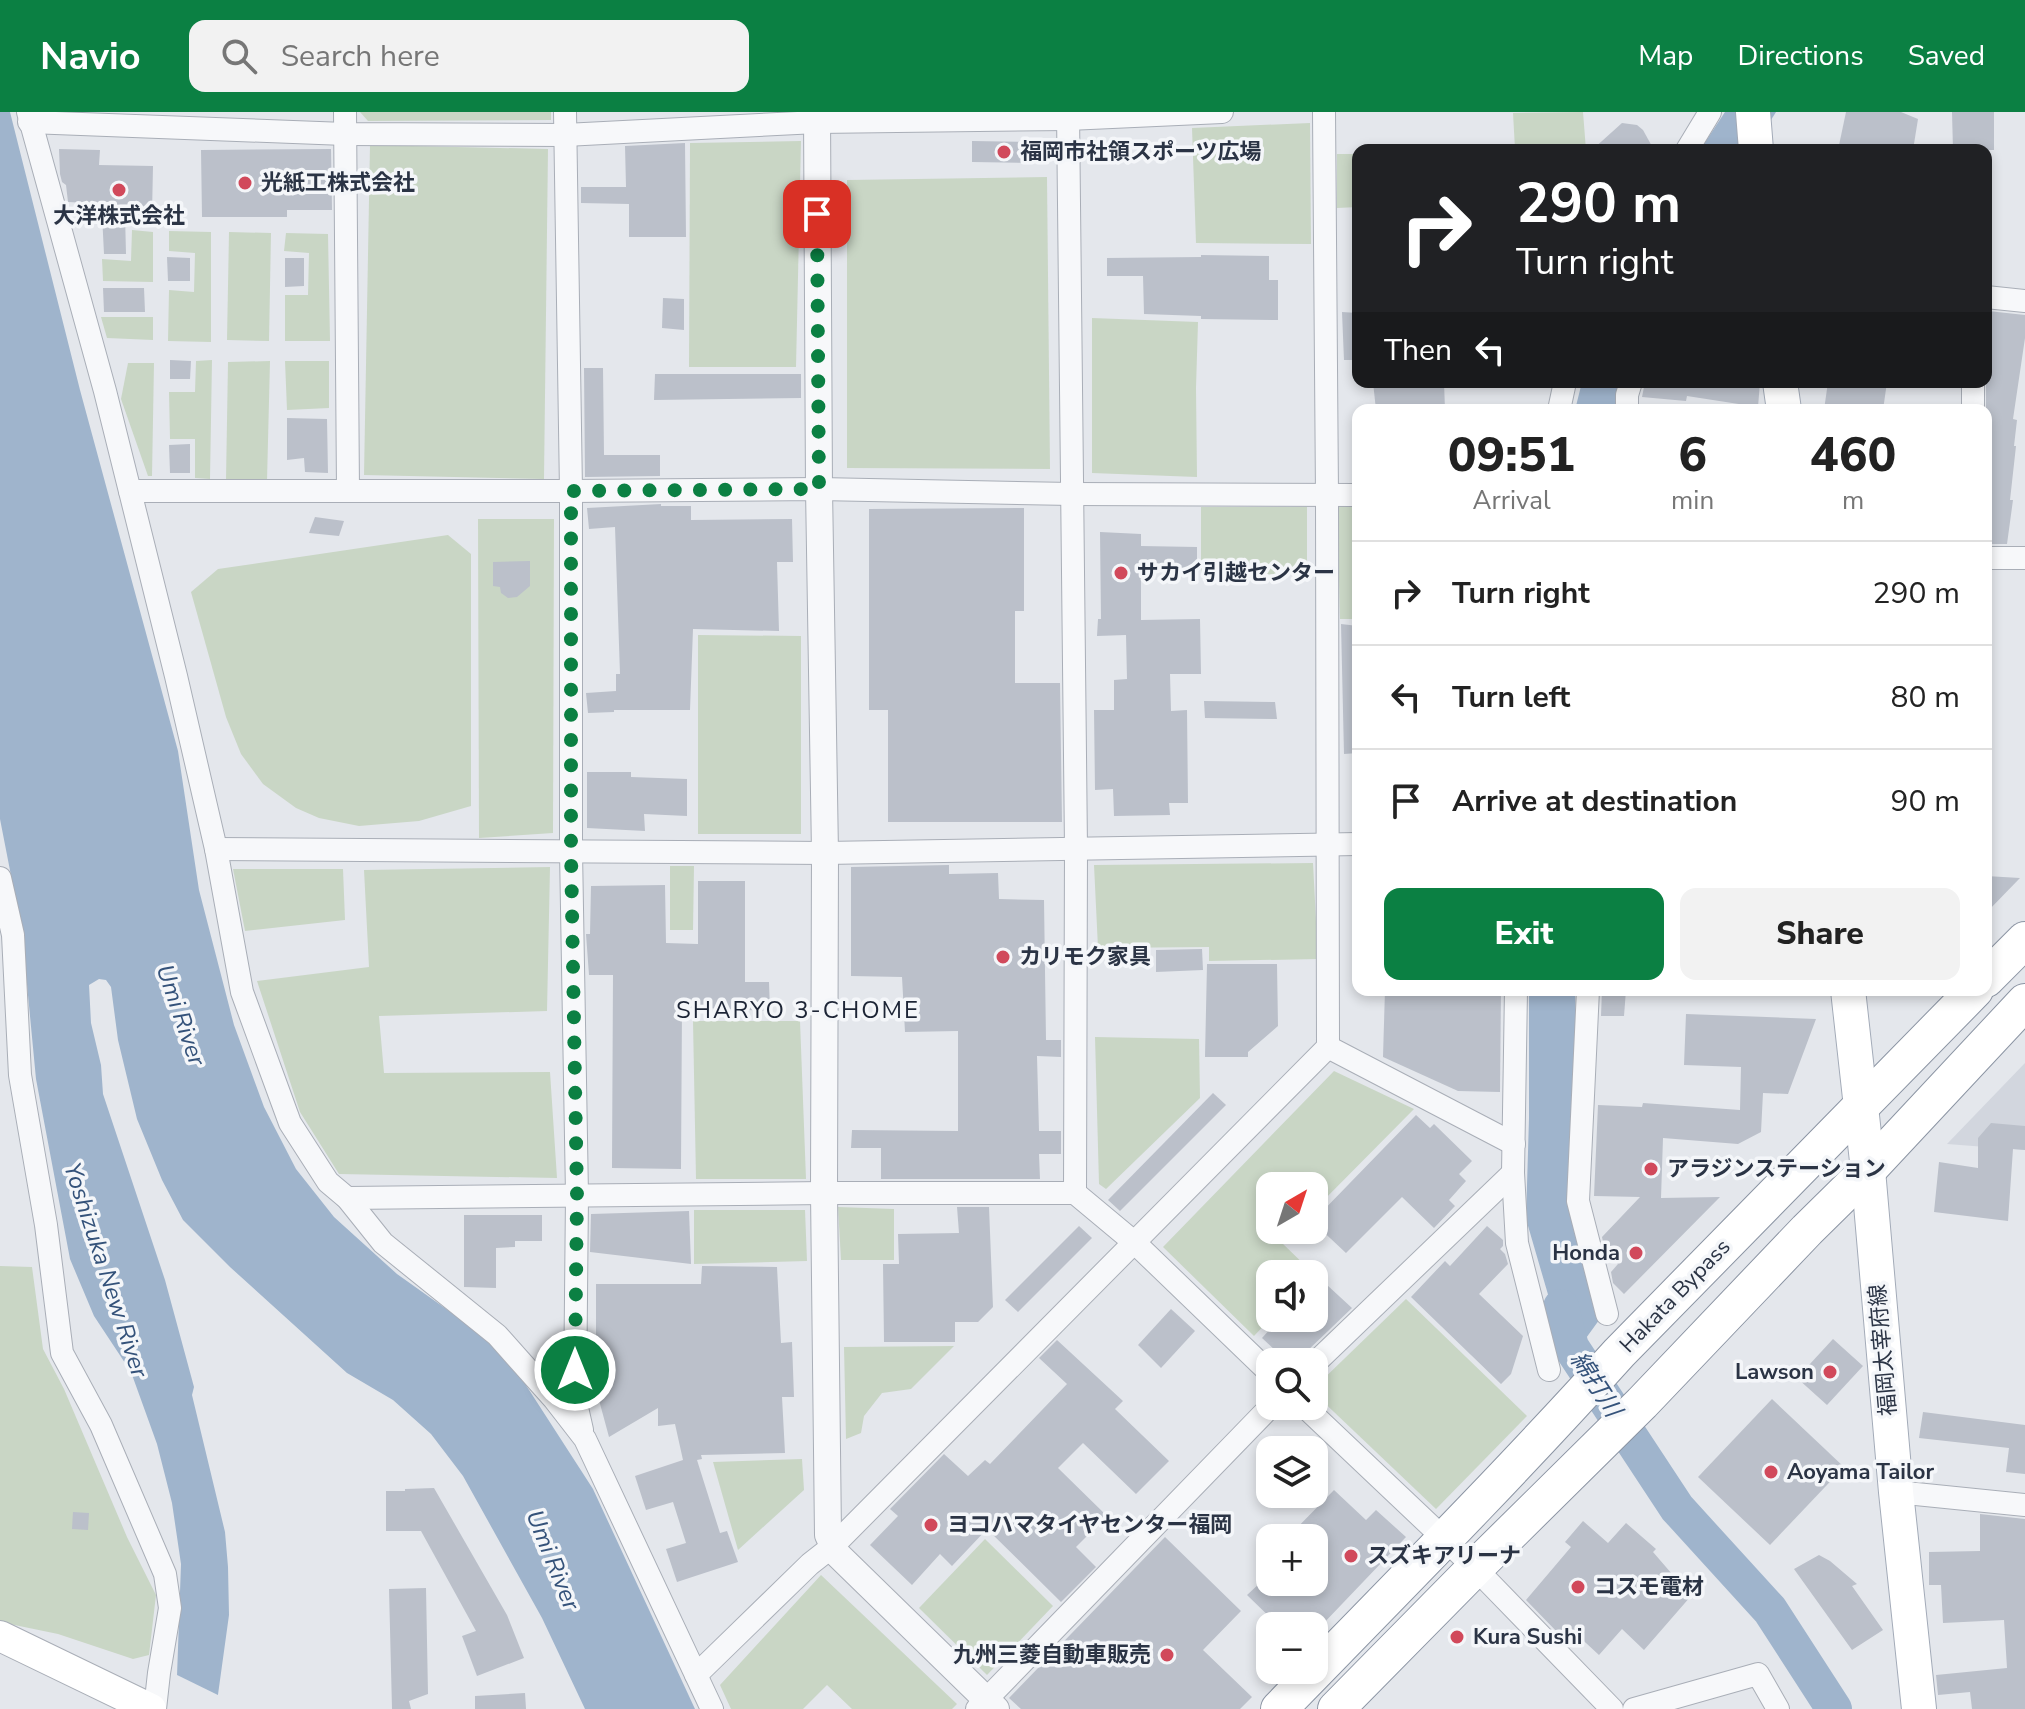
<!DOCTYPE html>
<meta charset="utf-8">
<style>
:root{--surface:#fff;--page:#f2f2f2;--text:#222;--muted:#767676;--line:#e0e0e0;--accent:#0b8043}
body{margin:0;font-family:"Nunito Sans","Noto Sans JP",sans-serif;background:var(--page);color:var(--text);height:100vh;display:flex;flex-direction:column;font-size:30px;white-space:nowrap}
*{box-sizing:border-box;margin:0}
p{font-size:26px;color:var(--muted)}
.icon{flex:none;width:44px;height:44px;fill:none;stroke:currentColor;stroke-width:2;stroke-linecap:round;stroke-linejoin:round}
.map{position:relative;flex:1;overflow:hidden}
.drawer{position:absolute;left:1352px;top:292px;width:640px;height:592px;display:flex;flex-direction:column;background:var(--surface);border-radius:16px;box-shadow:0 4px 12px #0003}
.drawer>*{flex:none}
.guide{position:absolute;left:1352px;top:32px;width:640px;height:244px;border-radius:16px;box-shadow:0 4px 12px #0003;background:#202124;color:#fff;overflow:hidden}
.needle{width:52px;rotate:39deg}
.fabs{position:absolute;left:1256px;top:1060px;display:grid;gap:16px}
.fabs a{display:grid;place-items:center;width:72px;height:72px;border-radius:16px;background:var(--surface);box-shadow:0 4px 12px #0003;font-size:40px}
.pin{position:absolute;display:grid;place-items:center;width:68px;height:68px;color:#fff;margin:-34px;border-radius:16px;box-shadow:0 4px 12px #0006}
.me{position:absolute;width:88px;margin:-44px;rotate:0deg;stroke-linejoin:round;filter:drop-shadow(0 0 6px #0008)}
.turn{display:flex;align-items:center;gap:28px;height:168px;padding:0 32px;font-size:36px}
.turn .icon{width:104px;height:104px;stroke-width:2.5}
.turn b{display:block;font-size:56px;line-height:68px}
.then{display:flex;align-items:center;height:76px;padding:0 32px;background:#0003;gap:16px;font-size:30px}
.eta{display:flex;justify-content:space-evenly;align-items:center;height:136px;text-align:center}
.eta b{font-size:48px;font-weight:800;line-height:56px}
.action{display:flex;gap:16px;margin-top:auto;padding:16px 32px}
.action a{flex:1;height:92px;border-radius:16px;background:var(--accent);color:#fff;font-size:32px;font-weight:800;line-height:92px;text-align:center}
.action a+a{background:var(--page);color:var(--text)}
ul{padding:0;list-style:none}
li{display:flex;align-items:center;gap:24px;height:104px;padding:0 32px;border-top:2px solid var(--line)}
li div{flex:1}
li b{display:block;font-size:30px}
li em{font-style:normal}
header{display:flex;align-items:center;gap:48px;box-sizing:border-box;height:112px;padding:0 40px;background:var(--accent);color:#fff}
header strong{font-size:38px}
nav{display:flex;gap:44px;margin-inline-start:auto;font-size:28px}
.search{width:560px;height:72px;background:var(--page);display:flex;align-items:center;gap:20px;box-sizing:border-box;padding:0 28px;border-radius:16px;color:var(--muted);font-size:30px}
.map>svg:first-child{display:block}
.built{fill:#d2d6de}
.green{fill:#c9d6c5}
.water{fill:#9fb4cc}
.pier{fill:#e4e7ec}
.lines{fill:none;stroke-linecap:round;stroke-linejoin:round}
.river{stroke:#9fb4cc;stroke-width:36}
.building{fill:#bbc0ca}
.minor-casing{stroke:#a9aeb7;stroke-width:24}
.tertiary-casing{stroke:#a9aeb7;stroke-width:28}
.secondary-casing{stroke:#a9aeb7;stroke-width:32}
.primary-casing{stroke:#a3abb8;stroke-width:36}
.trunk-casing{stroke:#8b94a3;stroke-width:38}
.minor{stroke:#f7f8fa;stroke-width:22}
.tertiary{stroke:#f7f8fa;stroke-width:26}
.secondary{stroke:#fff;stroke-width:30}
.primary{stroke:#fff;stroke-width:34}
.trunk{stroke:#fff;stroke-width:36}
.route{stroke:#0b8043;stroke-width:14;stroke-dasharray:0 25.2}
.poi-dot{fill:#d1495b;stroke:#f4f6f9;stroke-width:3}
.labels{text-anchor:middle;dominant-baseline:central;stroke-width:7;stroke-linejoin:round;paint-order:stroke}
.poi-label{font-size:22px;font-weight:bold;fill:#2b3445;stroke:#f4f6f9;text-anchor:start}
.street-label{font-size:22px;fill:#2b3445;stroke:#f4f6f9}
.neighbourhood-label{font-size:24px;letter-spacing:2px;fill:#1d2536;stroke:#f4f6f9}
.water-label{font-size:24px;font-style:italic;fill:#34527a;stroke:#f4f6f9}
</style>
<header>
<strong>Navio</strong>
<div class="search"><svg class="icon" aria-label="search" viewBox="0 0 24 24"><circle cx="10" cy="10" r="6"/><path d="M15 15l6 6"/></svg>Search here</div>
<nav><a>Map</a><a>Directions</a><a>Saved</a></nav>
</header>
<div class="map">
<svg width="2025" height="1597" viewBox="0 0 2025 1597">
<rect width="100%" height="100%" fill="#e4e7ec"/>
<polygon class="built" points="2025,951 2025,1038 1947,1032"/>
<g class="green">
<polygon points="360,0 551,0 551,8 368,9"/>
<polygon points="1583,0 1586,38 1494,38 1515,37 1513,1"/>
<polygon points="1310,11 1311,132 1196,131 1192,16"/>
<polygon points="801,29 796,255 689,255 690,31"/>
<polygon points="370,33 548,37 544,367 364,363"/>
<polygon points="1337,42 1358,42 1358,95 1337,96"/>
<polygon points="1047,65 1050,357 847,356 847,68"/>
<polygon points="132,118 153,120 153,170 103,169 102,147 131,149"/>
<polygon points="169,119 211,120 211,230 168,229 169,178 194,180 195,141 169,139"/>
<polygon points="229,120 271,121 269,229 227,228"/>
<polygon points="286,121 328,122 330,229 285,229 285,183 308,183 309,141 284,139"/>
<polygon points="101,205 153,205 153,228 107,226"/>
<polygon points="1092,206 1198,210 1196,276 1197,365 1092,361"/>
<polygon points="212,248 210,367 195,366 195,327 170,327 169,280 195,280 196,249"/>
<polygon points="270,249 267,369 226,368 228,250"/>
<polygon points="285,249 329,249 329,296 287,298"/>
<polygon points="128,251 154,251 152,364 148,364 121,287"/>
<polygon points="1337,394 1358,394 1358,507 1340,507"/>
<polygon points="1201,395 1307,395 1307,462 1201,463"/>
<polygon points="478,407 554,407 553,721 479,726"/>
<polygon points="448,423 471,442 471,694 419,709 359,714 319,706 296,696 263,672 241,642 226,605 191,480 218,457"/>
<polygon points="698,523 801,524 801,722 698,722"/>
<polygon points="1313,751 1318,847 1209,849 1209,835 1098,836 1094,753"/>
<polygon points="670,754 694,754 693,818 670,818"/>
<polygon points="550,755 547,899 379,904 384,961 550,960 557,1066 339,1062 300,1000 257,869 369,855 364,758"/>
<polygon points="233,757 343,757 345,808 245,819"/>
<polygon points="693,909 800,909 806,1067 696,1067"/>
<polygon points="1095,925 1199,927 1200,986 1106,1077 1099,1072"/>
<polygon points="1334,959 1414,997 1314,1098 1314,1074 1270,1074 1270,1118 1295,1118 1282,1131 1313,1161 1270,1162 1271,1206 1254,1224 1163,1135"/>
<polygon points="838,1095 894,1097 894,1148 841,1148"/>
<polygon points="694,1098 805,1098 807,1149 694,1152"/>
<polygon points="0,1154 32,1155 43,1237 64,1277 127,1425 156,1483 149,1543 133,1547 58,1522 0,1510"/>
<polygon points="1406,1187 1527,1304 1436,1397 1314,1281 1314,1276"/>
<polygon points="954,1234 911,1277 882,1281 864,1304 861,1321 846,1327 844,1235"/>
<polygon points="802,1347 804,1378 738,1438 713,1350"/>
<polygon points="985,1427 1053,1494 987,1563 919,1496"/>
<polygon points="821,1463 957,1592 952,1597 852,1597 827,1573 803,1597 731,1597 720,1573"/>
</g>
<g class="water">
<polygon points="0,0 10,0 80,278 178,639 199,778 234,913 264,995 296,1057 334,1105 397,1162 480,1221 511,1250 593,1377 695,1597 585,1597 542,1506 463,1364 431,1322 393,1288 347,1261 230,1155 183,1108 162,1068 137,1007 118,928 111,875 106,868 99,867 89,873 91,911 101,953 103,982 165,1168 194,1275 192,1283 225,1420 228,1455 229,1503 216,1597 177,1564 181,1452 172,1391 157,1332 131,1260 94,1204 70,1147 36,967 22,820 0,707"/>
<polygon points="1725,0 1776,0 1752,38 1700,38"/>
<polygon points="1582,270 1621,270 1616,283 1615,298 1575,298"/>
<polygon points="1529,878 1575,878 1577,951 1574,1102 1602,1204 1568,1251 1526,1107 1529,1006"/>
</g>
<polygon class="pier" points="173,1561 222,1585 220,1597 166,1597"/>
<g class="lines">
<polyline class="river" points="1561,1195 1571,1235 1677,1396 1770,1498 1834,1597"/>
</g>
<g class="building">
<polygon points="1846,0 1901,0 1918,7 1913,38 1838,38"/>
<polygon points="1952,0 1994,0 1994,38 1953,38"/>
<polygon points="1622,11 1637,13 1643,18 1654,38 1592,38"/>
<polygon points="972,29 1036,30 1035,51 972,50"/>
<polygon points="685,31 686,125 629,125 629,92 581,91 581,75 626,75 625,34"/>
<polygon points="59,37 100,38 99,53 153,54 152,102 125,102 126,142 104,142 102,102 87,102 87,91 68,90 66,73 62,70 60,62"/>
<polygon points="331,37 332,98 287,98 287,105 202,105 201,38"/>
<polygon points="1201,143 1269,144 1269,168 1278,168 1278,208 1201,207 1201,204 1144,202 1143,164 1107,164 1107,146 1201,145"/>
<polygon points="167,145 190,146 190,169 168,169"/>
<polygon points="285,146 304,146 304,174 285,175"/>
<polygon points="103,176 144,176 145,200 104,200"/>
<polygon points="663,186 684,187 684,218 662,216"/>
<polygon points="1988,199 2025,203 2025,226 2013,307 2017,308 2014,334 2016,334 2010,388 2013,388 2007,432 1986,432 1986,218"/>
<polygon points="1342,200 1358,201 1358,248 1344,248"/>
<polygon points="170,248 191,249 190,267 170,267"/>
<polygon points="584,256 603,256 604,343 660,343 660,364 585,365"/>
<polygon points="655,262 801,262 801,286 654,288"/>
<polygon points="1373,270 1444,270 1445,298 1376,298"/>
<polygon points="1645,270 1760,270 1758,295 1687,284 1686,289 1642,285"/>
<polygon points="1828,270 1887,270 1883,298 1824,298"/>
<polygon points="287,306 327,307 328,361 305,360 304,346 287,348"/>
<polygon points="190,332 190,361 170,361 169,333"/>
<polygon points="661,392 661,394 691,394 691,408 792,407 793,450 777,450 779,519 693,517 690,598 614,598 614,600 588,601 586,581 616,579 616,562 620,562 615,415 589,417 587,396"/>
<polygon points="1024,396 1024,499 1015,499 1015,571 1060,571 1062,710 888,710 888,598 869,598 869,397"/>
<polygon points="315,405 344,409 339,424 309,421"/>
<polygon points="1100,420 1141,422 1141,434 1197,435 1197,459 1141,458 1141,508 1200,507 1201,562 1170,562 1171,599 1187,598 1188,691 1169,691 1170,703 1114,704 1113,677 1095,678 1094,598 1114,598 1114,568 1127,567 1126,523 1097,524 1098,507 1101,507"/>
<polygon points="530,449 530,474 517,485 508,486 501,481 500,475 493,474 493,450"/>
<polygon points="1341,512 1358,514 1358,641 1344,642"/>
<polygon points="1204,589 1275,590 1277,607 1205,606"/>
<polygon points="587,660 631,660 631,665 687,667 687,704 644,702 645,719 587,716"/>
<polygon points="949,753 949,762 998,761 999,787 1044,788 1046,928 1061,928 1061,945 1037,944 1039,1019 1061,1019 1061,1042 1039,1042 1040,1067 881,1067 881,1036 851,1036 852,1018 958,1019 958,919 905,920 902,865 851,864 851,755"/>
<polygon points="1986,764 2020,766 1986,801"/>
<polygon points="698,769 745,769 745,870 769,870 770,899 682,895 681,1057 612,1056 613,863 589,863 586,822 590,822 591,774 665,773 666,831 698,832"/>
<polygon points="1202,837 1203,858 1156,860 1156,838"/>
<polygon points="1207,852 1277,852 1278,914 1248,940 1248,945 1205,945"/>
<polygon points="1385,878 1501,878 1500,980 1458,979 1383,945"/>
<polygon points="1602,878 1626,878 1624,904 1601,904"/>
<polygon points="1686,902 1816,907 1788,982 1763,981 1761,1020 1738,1032 1663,1026 1661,1086 1720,1085 1624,1182 1613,1171 1611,1160 1618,1152 1605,1140 1602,1125 1640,1085 1594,1084 1598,993 1642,995 1643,991 1740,998 1741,955 1684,953"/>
<polygon points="1213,981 1226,993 1120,1099 1108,1088"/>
<polygon points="1416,1003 1430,1016 1434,1012 1472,1049 1459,1062 1466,1069 1449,1088 1455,1094 1434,1116 1402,1085 1346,1141 1314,1111 1314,1108"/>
<polygon points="1991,1011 2025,1014 2025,1038 2013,1037 2008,1109 1934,1100 1939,1050 1978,1056 1978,1026"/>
<polygon points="957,1095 989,1095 993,1195 978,1210 955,1210 955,1230 884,1230 883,1152 899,1152 898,1122 959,1121"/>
<polygon points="689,1099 691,1152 590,1140 591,1102"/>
<polygon points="464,1103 542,1103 542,1129 515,1129 515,1135 496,1136 496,1176 464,1175"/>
<polygon points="1079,1114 1092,1126 1018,1200 1005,1188"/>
<polygon points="1487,1114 1503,1128 1503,1134 1500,1137 1505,1142 1508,1152 1479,1182 1523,1224 1511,1262 1501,1272 1411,1185 1445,1149 1450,1154"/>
<polygon points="702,1154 777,1155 781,1231 792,1230 794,1285 782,1285 785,1341 701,1343 702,1347 697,1348 720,1421 727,1419 738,1450 677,1470 666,1437 686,1431 673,1390 646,1398 635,1364 683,1348 675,1312 658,1314 658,1296 609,1325 596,1277 596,1172 701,1172"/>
<polygon points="1314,1161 1352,1196 1304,1242 1300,1250 1288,1250 1262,1226 1280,1206 1314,1206"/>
<polygon points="1171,1197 1195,1219 1161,1256 1138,1233"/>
<polygon points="1833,1227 1863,1254 1827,1293 1797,1266"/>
<polygon points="1057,1228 1123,1289 1115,1297 1169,1349 1136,1382 1083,1331 1058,1356 1107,1404 1076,1435 1096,1455 1061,1490 987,1417 952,1454 940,1442 912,1473 870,1433 898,1404 890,1397 944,1342 968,1364 985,1348 990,1352 1067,1272 1039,1246"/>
<polygon points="1772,1287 1844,1355 1770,1433 1698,1365"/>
<polygon points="1923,1300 2025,1313 2025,1362 2006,1360 2009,1336 1919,1326"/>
<polygon points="434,1376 507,1503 524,1546 477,1564 462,1524 476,1519 421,1419 386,1419 386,1379 405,1379 405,1377"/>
<polygon points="1334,1378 1366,1408 1376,1398 1406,1425 1321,1514 1279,1514 1247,1483 1261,1470 1314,1470 1314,1426 1287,1426"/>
<polygon points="73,1400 89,1401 88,1418 72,1417"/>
<polygon points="1980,1402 2025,1407 2025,1597 1972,1597 1970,1580 1938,1583 1936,1563 2007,1556 2004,1508 1943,1511 1941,1473 1929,1473 1929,1440 1980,1439"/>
<polygon points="1583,1409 1608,1431 1626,1411 1656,1437 1653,1440 1691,1484 1644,1538 1622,1517 1599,1543 1573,1519 1571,1521 1566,1517 1560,1523 1526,1488 1571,1435 1565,1430"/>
<polygon points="1165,1425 1241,1499 1203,1538 1252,1585 1240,1597 1021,1597 1009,1586"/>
<polygon points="1819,1443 1830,1449 1857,1472 1852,1474 1883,1518 1852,1538 1794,1457"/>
<polygon points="426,1476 428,1582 409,1589 411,1597 392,1597 389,1477"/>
<polygon points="525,1581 526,1597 475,1597 475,1584"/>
</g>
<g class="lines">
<defs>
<g id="minor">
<polyline points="28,0 105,279 176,564 216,737 242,880 290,1011 328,1070 347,1086 383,1131 497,1223 554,1287 585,1327 712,1597"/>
<polyline points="345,0 348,378"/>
<polyline points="565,0 571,379 571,739 577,1083 575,1287 582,1318"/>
<polyline points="1068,0 1076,736 1075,1081 1135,1131 1270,1261"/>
<polyline points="29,10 345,22 565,23 817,10 1068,7 1222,0"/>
<polyline points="1687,38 1710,0"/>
<polyline points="1986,185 2025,189"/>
<polyline points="1559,298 1565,270"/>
<polyline points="1627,298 1627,283 1631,270"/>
<polyline points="1973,298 1973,270"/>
<polyline points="130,379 571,379 819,377 1072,382 1358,383"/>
<polyline points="1986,446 2025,446"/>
<polyline points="216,737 825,741 1358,732"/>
<polyline points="0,766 13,823 20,963 46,1113 62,1241 101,1313 165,1462 170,1496 159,1561 155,1597"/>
<polyline points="1516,878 1513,1061 1517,1131 1549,1258"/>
<polyline points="1588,878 1578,1089 1607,1202"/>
<polyline points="1328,935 1514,1032"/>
<polyline points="347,1086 824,1081 1075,1081"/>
<polyline points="1314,1252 1513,1061"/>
<polyline points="1304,1294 1475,1456 1612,1597"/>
<polyline points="1896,1380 2025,1393"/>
<polyline points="696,1563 810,1452 833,1434 1328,935 1327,384 1324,0"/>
<polyline points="977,1597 1271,1294"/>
<polyline points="1634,1597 1758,1562 1778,1597"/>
</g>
<polyline id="tertiary" points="817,0 819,377 825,741 824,1081 828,1423 837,1442 996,1597"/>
<polyline id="secondary" points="0,1524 151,1597"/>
<g id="primary">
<polyline points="1753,0 1756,38"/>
<polyline points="1780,270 1784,298"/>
<polyline points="1848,878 1868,1058 1896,1380 1919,1597"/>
</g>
<g id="trunk">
<polyline points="1986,867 2025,828"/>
<path d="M1279,1597C1394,1479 1509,1363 1619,1241L1975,878"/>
<polyline points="1336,1597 1475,1456 1642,1291 1807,1118 1868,1058 2025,890"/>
</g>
</defs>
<use href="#minor" class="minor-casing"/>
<use href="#tertiary" class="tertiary-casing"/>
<use href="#secondary" class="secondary-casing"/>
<use href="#primary" class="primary-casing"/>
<use href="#trunk" class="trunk-casing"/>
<use href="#minor" class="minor"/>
<use href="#tertiary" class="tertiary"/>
<use href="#secondary" class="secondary"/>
<use href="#primary" class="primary"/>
<use href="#trunk" class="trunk"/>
</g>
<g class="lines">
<polyline class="route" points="575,1258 577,1083 571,739 571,379 819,377 817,102"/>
</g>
<g class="poi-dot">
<circle cx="1004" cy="40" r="8"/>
<circle cx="245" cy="71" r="8"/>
<circle cx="119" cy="78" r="8"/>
<circle cx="1121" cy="461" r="8"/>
<circle cx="1003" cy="845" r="8"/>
<circle cx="1651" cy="1057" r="8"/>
<circle cx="1636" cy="1141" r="8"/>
<circle cx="1830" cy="1260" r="8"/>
<circle cx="1771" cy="1360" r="8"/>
<circle cx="931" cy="1413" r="8"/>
<circle cx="1351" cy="1444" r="8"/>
<circle cx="1578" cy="1475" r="8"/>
<circle cx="1457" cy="1525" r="8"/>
<circle cx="1167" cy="1543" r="8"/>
</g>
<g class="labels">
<g class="poi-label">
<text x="1020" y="40">福岡市社領スポーツ広場</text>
<text x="261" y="71">光紙工株式会社</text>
<text x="119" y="104" text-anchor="middle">大洋株式会社</text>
<text x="1137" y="461">サカイ引越センター</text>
<text x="1019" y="845">カリモク家具</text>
<text x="1667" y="1057">アラジンステーション</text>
<text x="1620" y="1141" text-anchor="end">Honda</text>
<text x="1814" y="1260" text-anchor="end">Lawson</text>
<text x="1787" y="1360">Aoyama Tailor</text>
<text x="947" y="1413">ヨコハマタイヤセンター福岡</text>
<text x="1367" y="1444">スズキアリーナ</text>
<text x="1594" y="1475">コスモ電材</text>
<text x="1473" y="1525">Kura Sushi</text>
<text x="1151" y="1543" text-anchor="end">九州三菱自動車販売</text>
</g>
<g class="street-label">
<text transform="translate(1675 1184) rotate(-46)">Hakata Bypass</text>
<text transform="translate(1883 1238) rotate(-95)">福岡太宰府線</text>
</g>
<g class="neighbourhood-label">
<text x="798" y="898">SHARYO 3-CHOME</text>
</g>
<g class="water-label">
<text transform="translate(181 903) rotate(71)">Umi River</text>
<text transform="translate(106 1158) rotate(72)">Yoshizuka New River</text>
<text transform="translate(1596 1272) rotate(57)">綿打川</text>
<text transform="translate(553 1448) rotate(68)">Umi River</text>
</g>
</g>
</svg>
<div class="fabs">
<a><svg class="needle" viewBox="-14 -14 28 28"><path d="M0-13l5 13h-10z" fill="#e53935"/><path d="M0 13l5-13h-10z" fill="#767676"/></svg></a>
<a><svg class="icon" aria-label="sound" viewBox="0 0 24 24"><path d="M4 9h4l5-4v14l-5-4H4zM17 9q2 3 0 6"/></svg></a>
<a><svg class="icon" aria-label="search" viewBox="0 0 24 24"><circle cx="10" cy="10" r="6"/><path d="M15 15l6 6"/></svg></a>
<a><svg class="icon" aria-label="layers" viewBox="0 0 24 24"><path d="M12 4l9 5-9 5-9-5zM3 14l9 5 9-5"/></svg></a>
<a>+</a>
<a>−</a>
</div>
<div class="pin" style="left:817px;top:102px;background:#d93025"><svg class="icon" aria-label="arrive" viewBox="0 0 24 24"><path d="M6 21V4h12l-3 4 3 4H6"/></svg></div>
<svg class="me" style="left:575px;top:1258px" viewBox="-20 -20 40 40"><circle r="17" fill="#0b8043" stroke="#fff" stroke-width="3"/><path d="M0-11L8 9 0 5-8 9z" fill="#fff"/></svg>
<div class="guide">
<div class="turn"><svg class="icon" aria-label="right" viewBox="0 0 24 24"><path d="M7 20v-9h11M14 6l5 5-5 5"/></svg><div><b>290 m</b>Turn right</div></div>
<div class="then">Then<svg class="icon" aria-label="left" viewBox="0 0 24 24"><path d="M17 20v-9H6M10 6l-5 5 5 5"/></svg></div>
</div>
<section class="drawer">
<div class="eta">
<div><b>09:51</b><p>Arrival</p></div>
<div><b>6</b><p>min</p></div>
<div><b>460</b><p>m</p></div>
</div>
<ul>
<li><svg class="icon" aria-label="right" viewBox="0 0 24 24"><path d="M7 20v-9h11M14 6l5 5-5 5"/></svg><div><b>Turn right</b></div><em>290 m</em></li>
<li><svg class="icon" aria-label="left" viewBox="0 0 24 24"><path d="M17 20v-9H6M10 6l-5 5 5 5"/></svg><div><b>Turn left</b></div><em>80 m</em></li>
<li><svg class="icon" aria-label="arrive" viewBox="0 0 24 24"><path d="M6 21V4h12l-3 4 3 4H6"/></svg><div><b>Arrive at destination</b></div><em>90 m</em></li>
</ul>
<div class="action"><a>Exit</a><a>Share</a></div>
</section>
</div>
